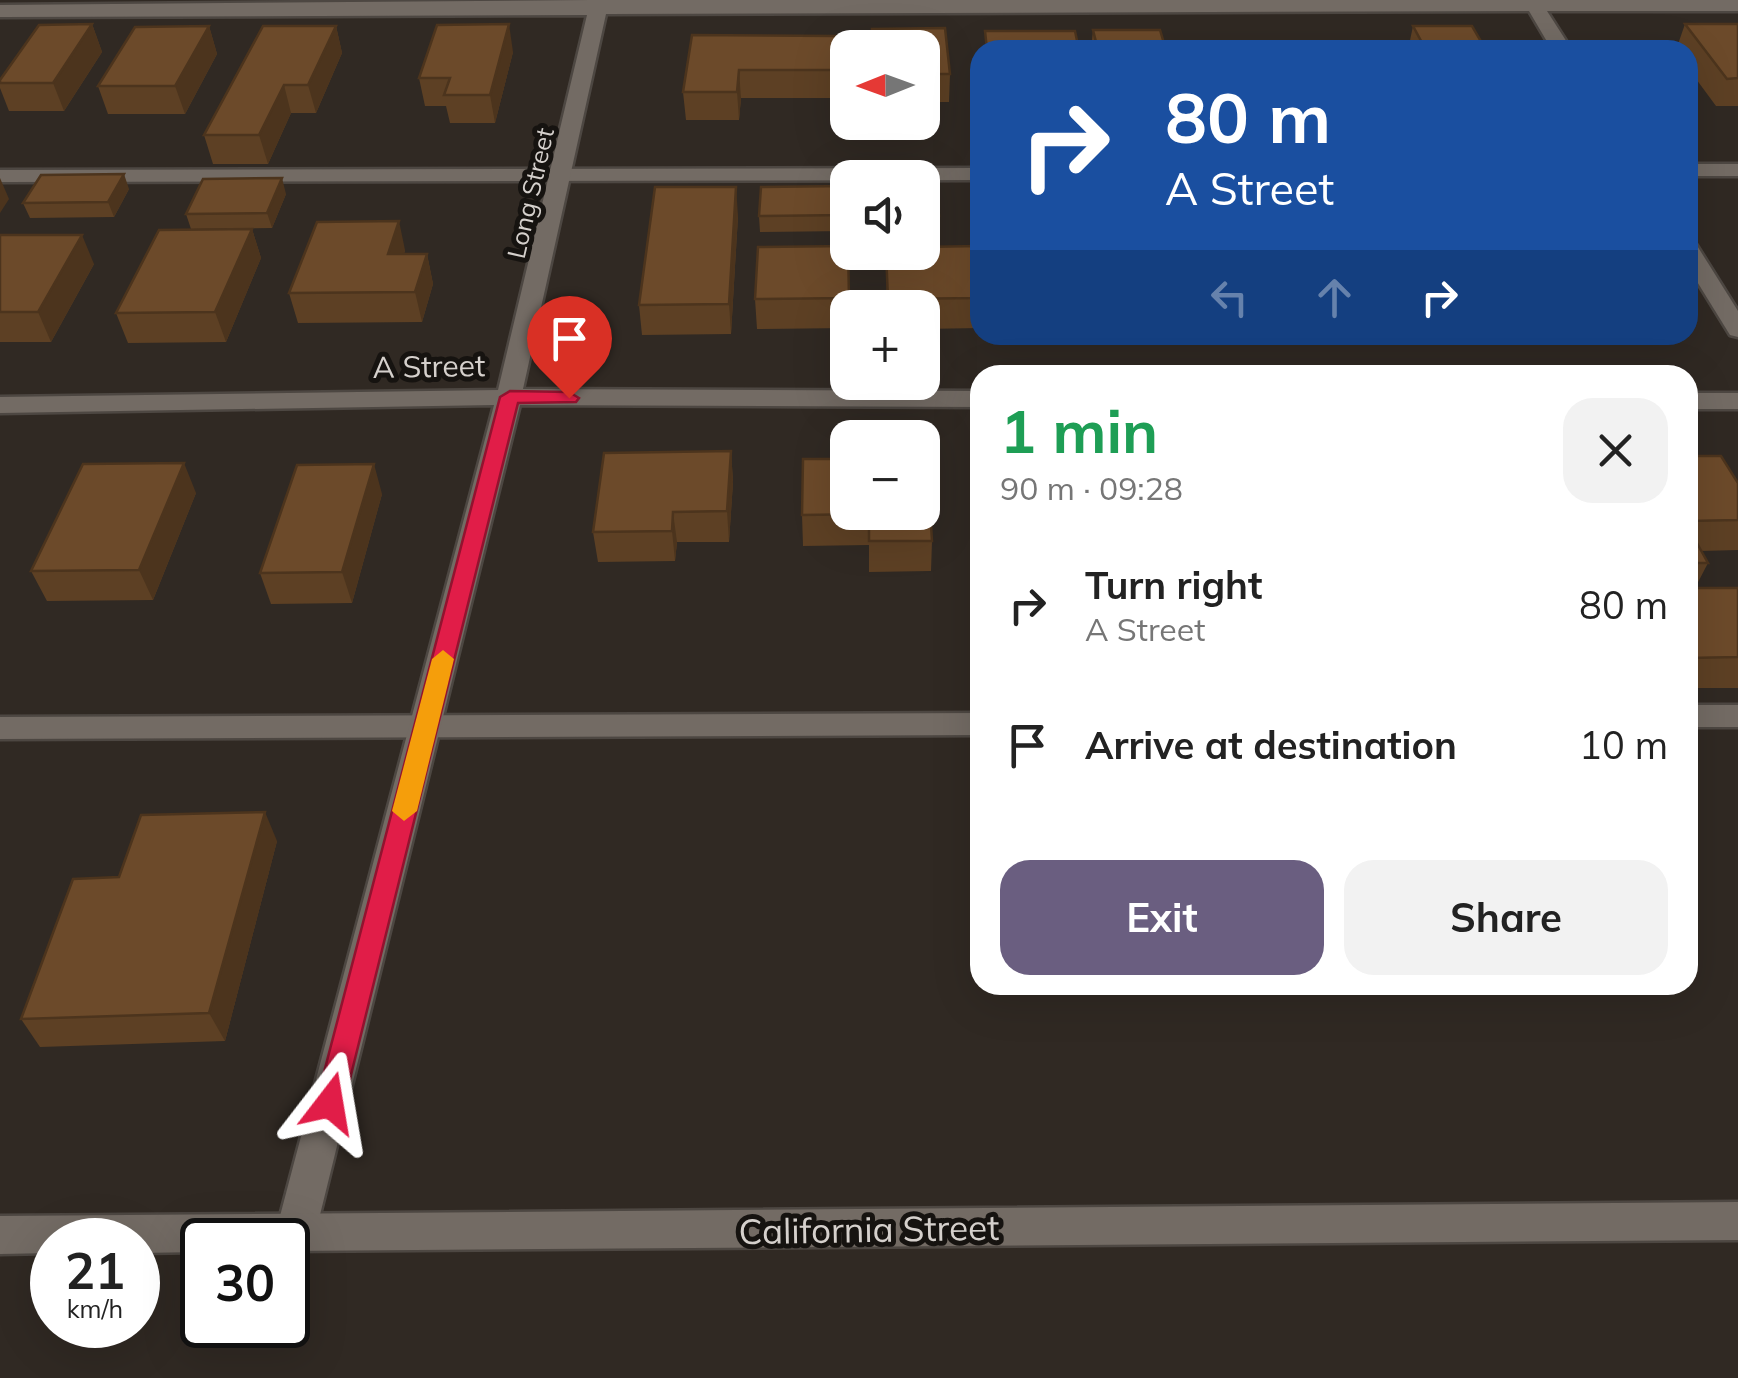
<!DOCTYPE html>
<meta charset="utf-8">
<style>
:root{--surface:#fff;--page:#f2f2f2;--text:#222;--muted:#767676;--accent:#6a5e80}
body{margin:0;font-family:Mulish,sans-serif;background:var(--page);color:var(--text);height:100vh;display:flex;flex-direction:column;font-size:38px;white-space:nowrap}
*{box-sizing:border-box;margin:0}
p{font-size:32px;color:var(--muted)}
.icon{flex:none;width:55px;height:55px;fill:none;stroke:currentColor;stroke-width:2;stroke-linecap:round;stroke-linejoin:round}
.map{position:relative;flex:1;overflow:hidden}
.sheet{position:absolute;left:970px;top:365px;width:728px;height:630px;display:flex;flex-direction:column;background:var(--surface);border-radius:30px;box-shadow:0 10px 40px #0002}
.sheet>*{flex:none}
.hud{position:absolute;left:970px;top:40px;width:728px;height:305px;border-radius:30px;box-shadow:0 10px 40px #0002;background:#1a4fa0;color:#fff;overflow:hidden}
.needle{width:65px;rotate:269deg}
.fabs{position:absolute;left:830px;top:30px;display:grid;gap:20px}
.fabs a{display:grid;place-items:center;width:110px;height:110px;border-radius:20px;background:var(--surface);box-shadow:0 10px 40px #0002;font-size:50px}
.speed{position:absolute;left:30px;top:1218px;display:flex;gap:20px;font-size:50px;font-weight:700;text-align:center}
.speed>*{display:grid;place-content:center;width:130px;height:130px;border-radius:50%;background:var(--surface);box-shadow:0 10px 40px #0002;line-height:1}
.speed small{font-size:25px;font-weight:400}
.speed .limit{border:5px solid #111;border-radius:15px;background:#fff;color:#111}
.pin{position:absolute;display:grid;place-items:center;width:85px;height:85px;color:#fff;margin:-102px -42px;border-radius:50% 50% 50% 0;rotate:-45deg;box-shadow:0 0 10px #0007}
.pin .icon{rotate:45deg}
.me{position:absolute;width:110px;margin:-55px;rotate:14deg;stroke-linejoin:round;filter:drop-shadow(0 0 8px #0008)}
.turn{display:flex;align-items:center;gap:35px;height:210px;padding:0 30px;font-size:45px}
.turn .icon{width:130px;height:130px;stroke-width:2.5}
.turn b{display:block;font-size:70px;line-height:85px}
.lanes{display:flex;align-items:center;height:95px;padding:0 30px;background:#0003;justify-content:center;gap:50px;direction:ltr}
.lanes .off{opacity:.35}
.round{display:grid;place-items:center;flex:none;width:105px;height:105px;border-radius:30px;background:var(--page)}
.overview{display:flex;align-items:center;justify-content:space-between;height:170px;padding:0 30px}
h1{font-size:60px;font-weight:700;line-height:75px;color:#1e9e55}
.cta{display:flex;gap:20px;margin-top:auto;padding:20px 30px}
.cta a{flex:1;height:115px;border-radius:30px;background:var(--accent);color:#fff;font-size:40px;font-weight:700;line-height:115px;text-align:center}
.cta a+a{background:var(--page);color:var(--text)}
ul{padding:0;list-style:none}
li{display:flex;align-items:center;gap:30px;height:140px;padding:0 30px}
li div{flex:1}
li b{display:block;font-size:38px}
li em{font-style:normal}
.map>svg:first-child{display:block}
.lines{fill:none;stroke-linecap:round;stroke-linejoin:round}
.lane-casing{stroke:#4d4742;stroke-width:5}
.street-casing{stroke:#4d4742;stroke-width:5}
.secondary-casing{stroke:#4d4742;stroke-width:5}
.lane{fill:#736b64;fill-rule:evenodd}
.street{fill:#736b64;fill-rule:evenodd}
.secondary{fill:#736b64;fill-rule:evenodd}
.wall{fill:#5d4024}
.shaded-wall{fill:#4c341d}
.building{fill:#6c4a2a;stroke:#4c341d;stroke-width:2.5}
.route{fill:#e11d48;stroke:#92132f;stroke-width:2.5}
.slow{fill:#f59e0b}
.labels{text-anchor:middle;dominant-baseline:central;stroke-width:10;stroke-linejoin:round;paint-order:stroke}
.far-street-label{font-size:25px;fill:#d5d0cc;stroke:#161310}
.street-label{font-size:30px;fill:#d5d0cc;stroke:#161310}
.near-street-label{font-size:35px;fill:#d5d0cc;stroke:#161310}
</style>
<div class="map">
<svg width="1738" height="1378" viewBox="0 0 1738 1378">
<rect width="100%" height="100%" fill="#302923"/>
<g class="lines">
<defs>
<g id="lane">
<rect x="1688" y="164" width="50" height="12"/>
<polygon points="980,168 980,180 0,182 0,170"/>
<rect x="1688" y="705" width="50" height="22"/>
<polygon points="980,713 980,735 0,739 0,717"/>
</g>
<g id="street">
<polygon points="591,0 1738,0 1738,11 1547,11 1572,50 1552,50 1529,11 606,14 523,389 980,391 980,407 520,405 315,1235 309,1248 295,1254 288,1251 288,1240 278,1240 275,1235 494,405 0,413 0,397 498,390 587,15 0,17 0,5"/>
<polygon points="1688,242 1696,244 1738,311 1738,337 1730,335 1688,267"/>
<rect x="1688" y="393" width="50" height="16"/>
</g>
<polygon id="secondary" points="1738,1202 1738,1240 288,1251 288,1240 202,1240 202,1252 138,1253 138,1240 52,1240 52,1253 0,1254 0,1216"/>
</defs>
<use href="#lane" class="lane-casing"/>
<use href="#street" class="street-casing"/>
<use href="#secondary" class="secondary-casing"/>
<use href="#lane" class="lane"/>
<use href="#street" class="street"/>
<use href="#secondary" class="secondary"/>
</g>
<g class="wall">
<polygon points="92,24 102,52 64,111 9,111 0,88 0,80"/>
<polygon points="1685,24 1738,24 1738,106 1716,106 1688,68 1688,50 1676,50"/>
<polygon points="209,26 217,54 185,114 108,114 98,86"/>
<polygon points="336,26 342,53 316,113 291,113 268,164 213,164 204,135"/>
<polygon points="1413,26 1486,50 1408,50"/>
<polygon points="945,28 950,74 949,102 922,102 922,48 872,48 872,29"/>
<polygon points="1093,30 1166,50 1091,50"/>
<polygon points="692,35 836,63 835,98 741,98 739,120 686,120 683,92"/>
<polygon points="513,52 495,123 450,123 446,106 425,106 419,78"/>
<rect x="875" y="122" width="38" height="6"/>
<polygon points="847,186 848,231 760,232 759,216"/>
<polygon points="922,187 939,216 939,231 922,231"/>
<polygon points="129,189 114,217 30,218 23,203"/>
<polygon points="286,194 272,228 191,229 186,214"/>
<polygon points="738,216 731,334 642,335 639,305"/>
<polygon points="252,229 261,258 226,342 128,343 116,313"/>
<polygon points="0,235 94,264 51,342 0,342"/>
<polygon points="848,246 849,308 848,308 848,328 757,329 755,299"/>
<polygon points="405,250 404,254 427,254 433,284 422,322 298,323 289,293"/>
<polygon points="886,252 980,267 980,328 922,329 922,308 887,308"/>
<polygon points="731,451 733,482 729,542 677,542 675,561 598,562 593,532"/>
<polygon points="1688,456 1738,483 1738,550 1701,551 1708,563 1695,588 1738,588 1738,688 1688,688"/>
<polygon points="927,458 932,541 931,571 869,572 869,545 803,546 802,515"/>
<polygon points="973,462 980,462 980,589 971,492"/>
<polygon points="196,493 153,600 47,601 31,571"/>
<polygon points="382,494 352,603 271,604 260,573"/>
<polygon points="277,841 225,1041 40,1047 21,1019 119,877"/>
</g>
<g class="shaded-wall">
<polygon points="92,24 102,52 64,111 53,83"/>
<polygon points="509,24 513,52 495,123 490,95"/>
<polygon points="209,26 217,54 185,114 175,86"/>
<polygon points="336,26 342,53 316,113 308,85"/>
<polygon points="836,36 836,63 835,98 834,70"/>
<polygon points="739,70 741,98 739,120 737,92"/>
<polygon points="284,85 291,113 268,164 259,135"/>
<polygon points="124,174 129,189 114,217 108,202"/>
<polygon points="0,178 9,199 0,213"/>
<polygon points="282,178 286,194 272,228 267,213"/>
<polygon points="736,187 738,216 731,334 729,304"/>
<polygon points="399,221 405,250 395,284 388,254"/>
<polygon points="252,229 261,258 226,342 215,312"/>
<polygon points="82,235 94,264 51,342 38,312"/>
<polygon points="427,254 433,284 422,322 415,292"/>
<polygon points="731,451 733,482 729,542 727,511"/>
<polygon points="184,463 196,493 153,600 139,570"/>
<polygon points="374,464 382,494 352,603 342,572"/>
<polygon points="673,512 677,542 675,561 672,531"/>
<polygon points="265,812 277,841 225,1041 209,1013"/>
</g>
<g class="building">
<polygon points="92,24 53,83 0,83 0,80 39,25"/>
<polygon points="509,24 490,95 444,95 450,78 419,78 437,25"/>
<polygon points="1685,24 1738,24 1738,78 1727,79"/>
<polygon points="209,26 175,86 98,86 135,27"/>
<polygon points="263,26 336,26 308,85 284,85 259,135 204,135"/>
<polygon points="1413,26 1472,26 1486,50 1426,50"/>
<polygon points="945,28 950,74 922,74 922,48 873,48 872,29"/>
<polygon points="1093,30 1160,30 1166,50 1098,50"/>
<polygon points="985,31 1075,31 1079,50 987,50"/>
<polygon points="692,35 836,36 834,70 739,70 737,92 683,92"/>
<polygon points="1288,45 1290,50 1215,50 1213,46"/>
<polygon points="124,174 108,202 23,203 41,175"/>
<polygon points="282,178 267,213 186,214 203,179"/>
<polygon points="847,186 847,215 759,216 761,187"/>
<polygon points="655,187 736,187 729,304 639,305"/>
<polygon points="922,187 937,187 939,216 922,216"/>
<polygon points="399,221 388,254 427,254 415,292 289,293 317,222"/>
<polygon points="252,229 215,312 116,313 159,230"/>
<polygon points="0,235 82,235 38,312 0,312"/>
<polygon points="848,246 849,298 755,299 758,247"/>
<polygon points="978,246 980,267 980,298 888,299 886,252 922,252 922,247"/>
<polygon points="731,451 727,511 673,512 672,531 593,532 604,453"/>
<polygon points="1688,456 1721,456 1738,483 1738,520 1688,521"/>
<polygon points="922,458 927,458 932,541 869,541 869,514 802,515 803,459 848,459 848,512 922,512"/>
<polygon points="973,462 980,462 980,537"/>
<polygon points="184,463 139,570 31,571 83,464"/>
<polygon points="374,464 342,572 260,573 297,465"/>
<polygon points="1688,527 1708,563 1688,563"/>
<polygon points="1688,588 1738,588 1738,657 1688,658"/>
<polygon points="265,812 209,1013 21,1019 73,879 119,877 141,815"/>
</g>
<polygon class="route" points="569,392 579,398 576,402 518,403 344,1103 340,1112 330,1116 320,1112 316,1103 500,397 510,391"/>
<polygon class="slow" points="443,650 454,659 417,811 404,821 392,811 432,659"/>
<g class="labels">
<g class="far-street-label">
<text transform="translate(530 193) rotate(-77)">Long Street</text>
</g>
<g class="street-label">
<text transform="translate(429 366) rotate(-1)">A Street</text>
</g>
<g class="near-street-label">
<text transform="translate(869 1229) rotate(-1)">California Street</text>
</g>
</g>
</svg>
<div class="fabs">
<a><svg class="needle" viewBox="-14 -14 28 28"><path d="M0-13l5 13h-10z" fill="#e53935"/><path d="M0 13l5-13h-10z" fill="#767676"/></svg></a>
<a><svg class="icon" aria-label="sound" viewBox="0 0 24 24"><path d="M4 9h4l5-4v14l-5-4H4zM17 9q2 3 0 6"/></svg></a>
<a>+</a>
<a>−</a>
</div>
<div class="speed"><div>21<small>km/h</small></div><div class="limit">30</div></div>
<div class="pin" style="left:569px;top:398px;background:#d93025"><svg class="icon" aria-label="arrive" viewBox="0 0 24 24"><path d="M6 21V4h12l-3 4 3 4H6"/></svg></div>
<svg class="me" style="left:330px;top:1103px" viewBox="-20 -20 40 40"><path d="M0-17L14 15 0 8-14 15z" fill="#e11d48" stroke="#fff" stroke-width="4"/></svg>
<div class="hud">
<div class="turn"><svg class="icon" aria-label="right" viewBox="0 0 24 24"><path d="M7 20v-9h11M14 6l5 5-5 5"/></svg><div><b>80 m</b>A Street</div></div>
<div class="lanes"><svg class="icon off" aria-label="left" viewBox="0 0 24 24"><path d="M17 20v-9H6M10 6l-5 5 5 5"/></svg><svg class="icon off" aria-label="ahead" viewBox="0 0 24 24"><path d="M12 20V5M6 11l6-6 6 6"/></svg><svg class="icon" aria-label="right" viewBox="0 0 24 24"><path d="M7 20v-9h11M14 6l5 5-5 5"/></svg></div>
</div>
<section class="sheet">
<div class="overview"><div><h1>1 min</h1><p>90 m · 09:28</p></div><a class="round"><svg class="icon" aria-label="close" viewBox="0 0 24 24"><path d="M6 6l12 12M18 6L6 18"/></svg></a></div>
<ul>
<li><svg class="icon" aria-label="right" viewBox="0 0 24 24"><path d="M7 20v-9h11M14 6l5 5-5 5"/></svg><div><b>Turn right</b><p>A Street</p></div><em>80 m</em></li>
<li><svg class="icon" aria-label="arrive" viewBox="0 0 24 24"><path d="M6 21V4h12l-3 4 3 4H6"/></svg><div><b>Arrive at destination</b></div><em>10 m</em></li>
</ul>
<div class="cta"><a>Exit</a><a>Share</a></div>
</section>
</div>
